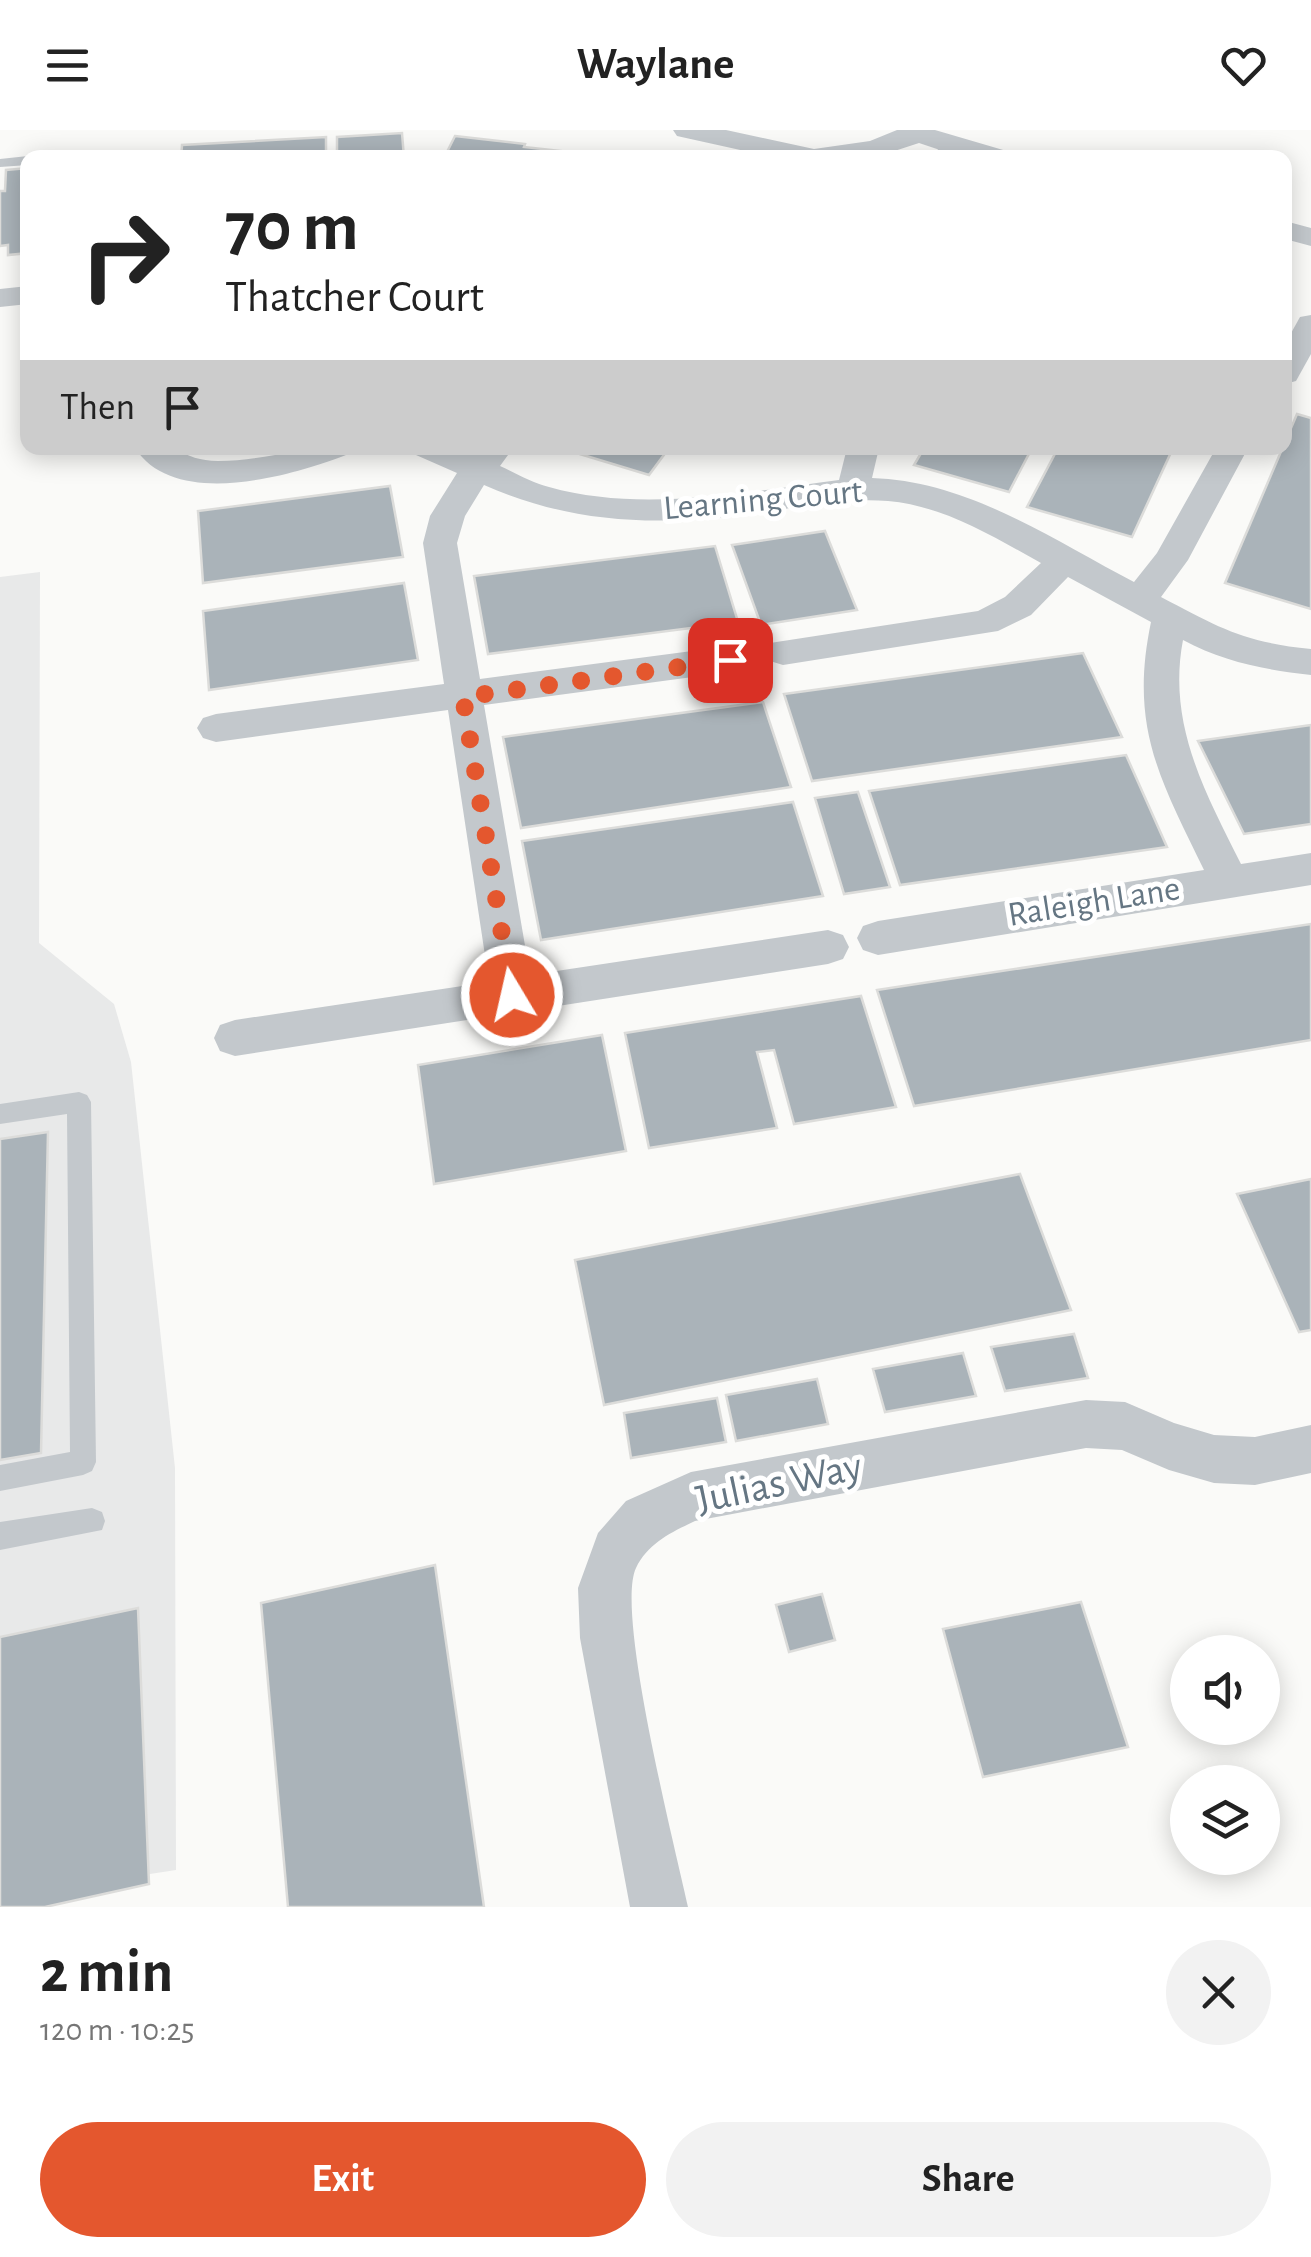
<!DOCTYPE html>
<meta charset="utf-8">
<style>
:root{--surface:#fff;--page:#f2f2f2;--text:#222;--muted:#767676;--accent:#e4572e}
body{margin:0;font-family:"Alegreya Sans",sans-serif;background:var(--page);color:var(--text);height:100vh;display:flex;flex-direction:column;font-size:38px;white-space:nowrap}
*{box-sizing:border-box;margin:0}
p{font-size:32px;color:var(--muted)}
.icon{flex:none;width:55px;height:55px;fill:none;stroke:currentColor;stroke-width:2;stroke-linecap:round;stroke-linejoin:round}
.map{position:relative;height:1777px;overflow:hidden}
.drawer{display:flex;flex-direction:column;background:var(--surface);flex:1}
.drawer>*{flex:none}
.top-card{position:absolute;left:20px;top:20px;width:1272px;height:305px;border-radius:20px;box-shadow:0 5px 25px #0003;background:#fff;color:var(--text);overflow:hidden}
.controls{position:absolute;left:1170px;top:1505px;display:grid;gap:20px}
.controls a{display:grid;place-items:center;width:110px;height:110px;border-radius:50%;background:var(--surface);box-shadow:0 5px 25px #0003;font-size:50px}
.pin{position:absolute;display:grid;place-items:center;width:85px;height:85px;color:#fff;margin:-42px;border-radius:20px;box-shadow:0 5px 15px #0006}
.me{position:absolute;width:110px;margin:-55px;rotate:351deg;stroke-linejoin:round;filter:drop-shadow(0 0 8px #0008)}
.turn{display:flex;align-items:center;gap:35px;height:210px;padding:0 40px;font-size:45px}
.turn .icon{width:130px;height:130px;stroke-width:2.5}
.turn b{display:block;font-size:70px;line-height:85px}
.then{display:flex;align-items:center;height:95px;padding:0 40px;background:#0003;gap:20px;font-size:38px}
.round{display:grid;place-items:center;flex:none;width:105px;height:105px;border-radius:52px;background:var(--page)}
.head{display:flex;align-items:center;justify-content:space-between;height:170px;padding:0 40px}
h1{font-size:60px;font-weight:600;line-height:75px}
.cta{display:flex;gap:20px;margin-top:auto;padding:20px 40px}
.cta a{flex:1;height:115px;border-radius:60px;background:var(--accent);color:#fff;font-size:40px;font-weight:600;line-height:115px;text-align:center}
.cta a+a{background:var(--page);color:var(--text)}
header{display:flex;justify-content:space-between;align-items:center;height:130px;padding:0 40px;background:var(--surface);font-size:45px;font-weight:600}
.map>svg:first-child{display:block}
.built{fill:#e8e9e9}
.building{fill:#aab3b9;stroke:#dcdcda;stroke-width:2.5}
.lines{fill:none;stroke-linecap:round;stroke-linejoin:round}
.service{fill:#c3c8cc;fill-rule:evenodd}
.minor{fill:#c3c8cc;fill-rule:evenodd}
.route{stroke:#e4572e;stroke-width:18;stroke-dasharray:0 32.4}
.labels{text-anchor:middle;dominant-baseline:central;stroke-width:10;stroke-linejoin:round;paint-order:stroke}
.street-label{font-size:35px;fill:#657683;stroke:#fff}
.near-street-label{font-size:42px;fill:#657683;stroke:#fff}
</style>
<header><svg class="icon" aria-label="menu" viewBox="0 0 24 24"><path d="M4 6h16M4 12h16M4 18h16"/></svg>Waylane<svg class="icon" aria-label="heart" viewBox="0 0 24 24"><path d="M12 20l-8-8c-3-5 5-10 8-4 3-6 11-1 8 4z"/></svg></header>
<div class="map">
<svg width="1311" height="1777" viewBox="0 0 1311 1777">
<rect width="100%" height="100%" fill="#fafaf8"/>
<polygon class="built" points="40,442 39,813 114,874 131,932 175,1338 176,1740 0,1767 0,447"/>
<g class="building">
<polygon points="402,3 404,28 337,28 337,7"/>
<polygon points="455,6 525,14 524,17 624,28 444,28"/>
<polygon points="326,7 326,28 181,28 182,15"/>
<polygon points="28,38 28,123 8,125 8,115 0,116 0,61 5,61 6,40"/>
<polygon points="1297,284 1311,288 1311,479 1225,453"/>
<polygon points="560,318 669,318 649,345"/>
<polygon points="924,318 1032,318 1009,362 914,335"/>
<polygon points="1058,318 1173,318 1132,407 1027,377"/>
<polygon points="390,356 403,427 203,453 198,381"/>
<polygon points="825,401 857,480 761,495 732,415"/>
<polygon points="715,416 738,492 488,524 474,446"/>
<polygon points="404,453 418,530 209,560 203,481"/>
<polygon points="1083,523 1122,607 812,651 784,564"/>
<polygon points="763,572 791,657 521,698 503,607"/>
<polygon points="1311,595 1311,694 1244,704 1198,611"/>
<polygon points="1126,625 1167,717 900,755 869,661"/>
<polygon points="858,662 890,757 844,764 815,668"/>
<polygon points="793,672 823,766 541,810 522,711"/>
<polygon points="1311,794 1311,910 914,976 877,860"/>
<polygon points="861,866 896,977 794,994 774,920 757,922 777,998 649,1018 625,903"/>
<polygon points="602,905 626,1021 434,1054 418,935"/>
<polygon points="48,1002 41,1323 0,1330 0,1009"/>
<polygon points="1020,1044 1071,1180 604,1275 575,1130"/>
<polygon points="1311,1049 1311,1200 1299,1202 1237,1064"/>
<polygon points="1074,1204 1088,1248 1005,1261 991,1217"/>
<polygon points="963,1223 976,1266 885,1282 873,1239"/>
<polygon points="817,1249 828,1294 736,1311 726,1265"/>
<polygon points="717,1268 726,1312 631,1328 624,1283"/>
<polygon points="435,1435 484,1777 288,1777 261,1473"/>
<polygon points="822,1464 835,1510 789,1522 776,1475"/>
<polygon points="1081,1472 1128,1617 983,1647 943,1499"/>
<polygon points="138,1478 149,1754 45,1777 0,1777 0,1507"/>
</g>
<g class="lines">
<g class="service">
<polygon points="943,12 955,15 947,28 932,28"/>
<polygon points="58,24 66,25 68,28 51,28"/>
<polygon points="28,26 34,28 28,28 28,35 0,37 0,29"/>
<polygon points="79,962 87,965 91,972 96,1332 92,1341 83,1345 0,1361 0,1335 70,1322 67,984 0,994 0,974"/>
<polygon points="92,1378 102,1382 105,1391 102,1400 0,1420 0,1392"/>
</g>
<g class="minor">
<polygon points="673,0 726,0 814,19 870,11 897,0 935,0 1010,22 1014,28 964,28 919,13 873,28 777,28 677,6"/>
<polygon points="1285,91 1311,98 1311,116 1285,109"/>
<polygon points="28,156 28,174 0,177 0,159"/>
<polygon points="1311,185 1311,224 1296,251 1285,254 1285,214 1300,187"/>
<path d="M135,318C145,317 164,314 173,319C189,326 200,331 218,331C263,331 305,315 350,318L346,325C291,346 175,380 135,318Z"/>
<path d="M412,318H456L473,325L479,318H513L500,336C516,343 532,353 549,357C641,383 746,362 839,350L847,318H879L872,348C968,351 1052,409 1134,452L1157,423L1216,318H1248L1188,430L1161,467C1220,498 1243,512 1311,519V545C1266,540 1224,532 1183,510C1167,594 1205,662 1241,734L1311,723V755L878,825L863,820L857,808L863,796L878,791L1204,740C1160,649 1129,597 1151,492L1068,447L1031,485L998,501L783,535L770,531L765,522L770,513L978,481L1005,467L1041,433C992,406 944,376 888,371C840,367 791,379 744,385C652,396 570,393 484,355L465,386L457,413L480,549L730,516L743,520L748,529L743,538L730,542L484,575L530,845L828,800L843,805L849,817L843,829L828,834L235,926L220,921L214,908L220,895L235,890L489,852L448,580L216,612L203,608L197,598L203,588L216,584L444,554L423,413L430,386L457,343L416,325Z"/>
<path d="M1086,1270L1125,1272L1174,1293L1214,1305L1255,1307L1311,1295V1343L1255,1355L1214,1353L1169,1340L1122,1320L1086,1318L695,1391C672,1402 648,1413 636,1438C615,1482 675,1717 688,1777H630L580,1508L578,1458L598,1403L626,1371L691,1342Z"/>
</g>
</g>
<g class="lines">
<polyline class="route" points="512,865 463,567 730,530"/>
</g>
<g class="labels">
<g class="street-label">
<text transform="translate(763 370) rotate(-5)">Learning Court</text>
<text transform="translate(1094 772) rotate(-9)">Raleigh Lane</text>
</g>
<g class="near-street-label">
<text transform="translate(779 1353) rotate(-12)">Julias Way</text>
</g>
</g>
</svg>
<div class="controls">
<a><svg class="icon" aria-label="sound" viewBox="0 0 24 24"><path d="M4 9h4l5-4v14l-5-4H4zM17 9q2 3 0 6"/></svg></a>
<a><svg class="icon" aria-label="layers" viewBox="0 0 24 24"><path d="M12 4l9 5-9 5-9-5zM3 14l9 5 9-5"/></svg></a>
</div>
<div class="pin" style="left:730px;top:530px;background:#d93025"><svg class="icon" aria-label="arrive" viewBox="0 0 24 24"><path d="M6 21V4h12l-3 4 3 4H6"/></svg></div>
<svg class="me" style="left:512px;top:865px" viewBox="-20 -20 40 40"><circle r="17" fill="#e4572e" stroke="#fff" stroke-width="3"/><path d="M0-11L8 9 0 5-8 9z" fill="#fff"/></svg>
<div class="top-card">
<div class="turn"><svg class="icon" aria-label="right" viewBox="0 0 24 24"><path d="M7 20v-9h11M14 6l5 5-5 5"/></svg><div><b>70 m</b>Thatcher Court</div></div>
<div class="then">Then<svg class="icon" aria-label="arrive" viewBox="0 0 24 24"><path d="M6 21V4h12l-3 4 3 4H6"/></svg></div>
</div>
</div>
<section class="drawer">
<div class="head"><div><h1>2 min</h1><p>120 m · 10:25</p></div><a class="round"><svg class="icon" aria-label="close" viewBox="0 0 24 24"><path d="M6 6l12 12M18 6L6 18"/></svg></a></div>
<div class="cta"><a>Exit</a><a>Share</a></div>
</section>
